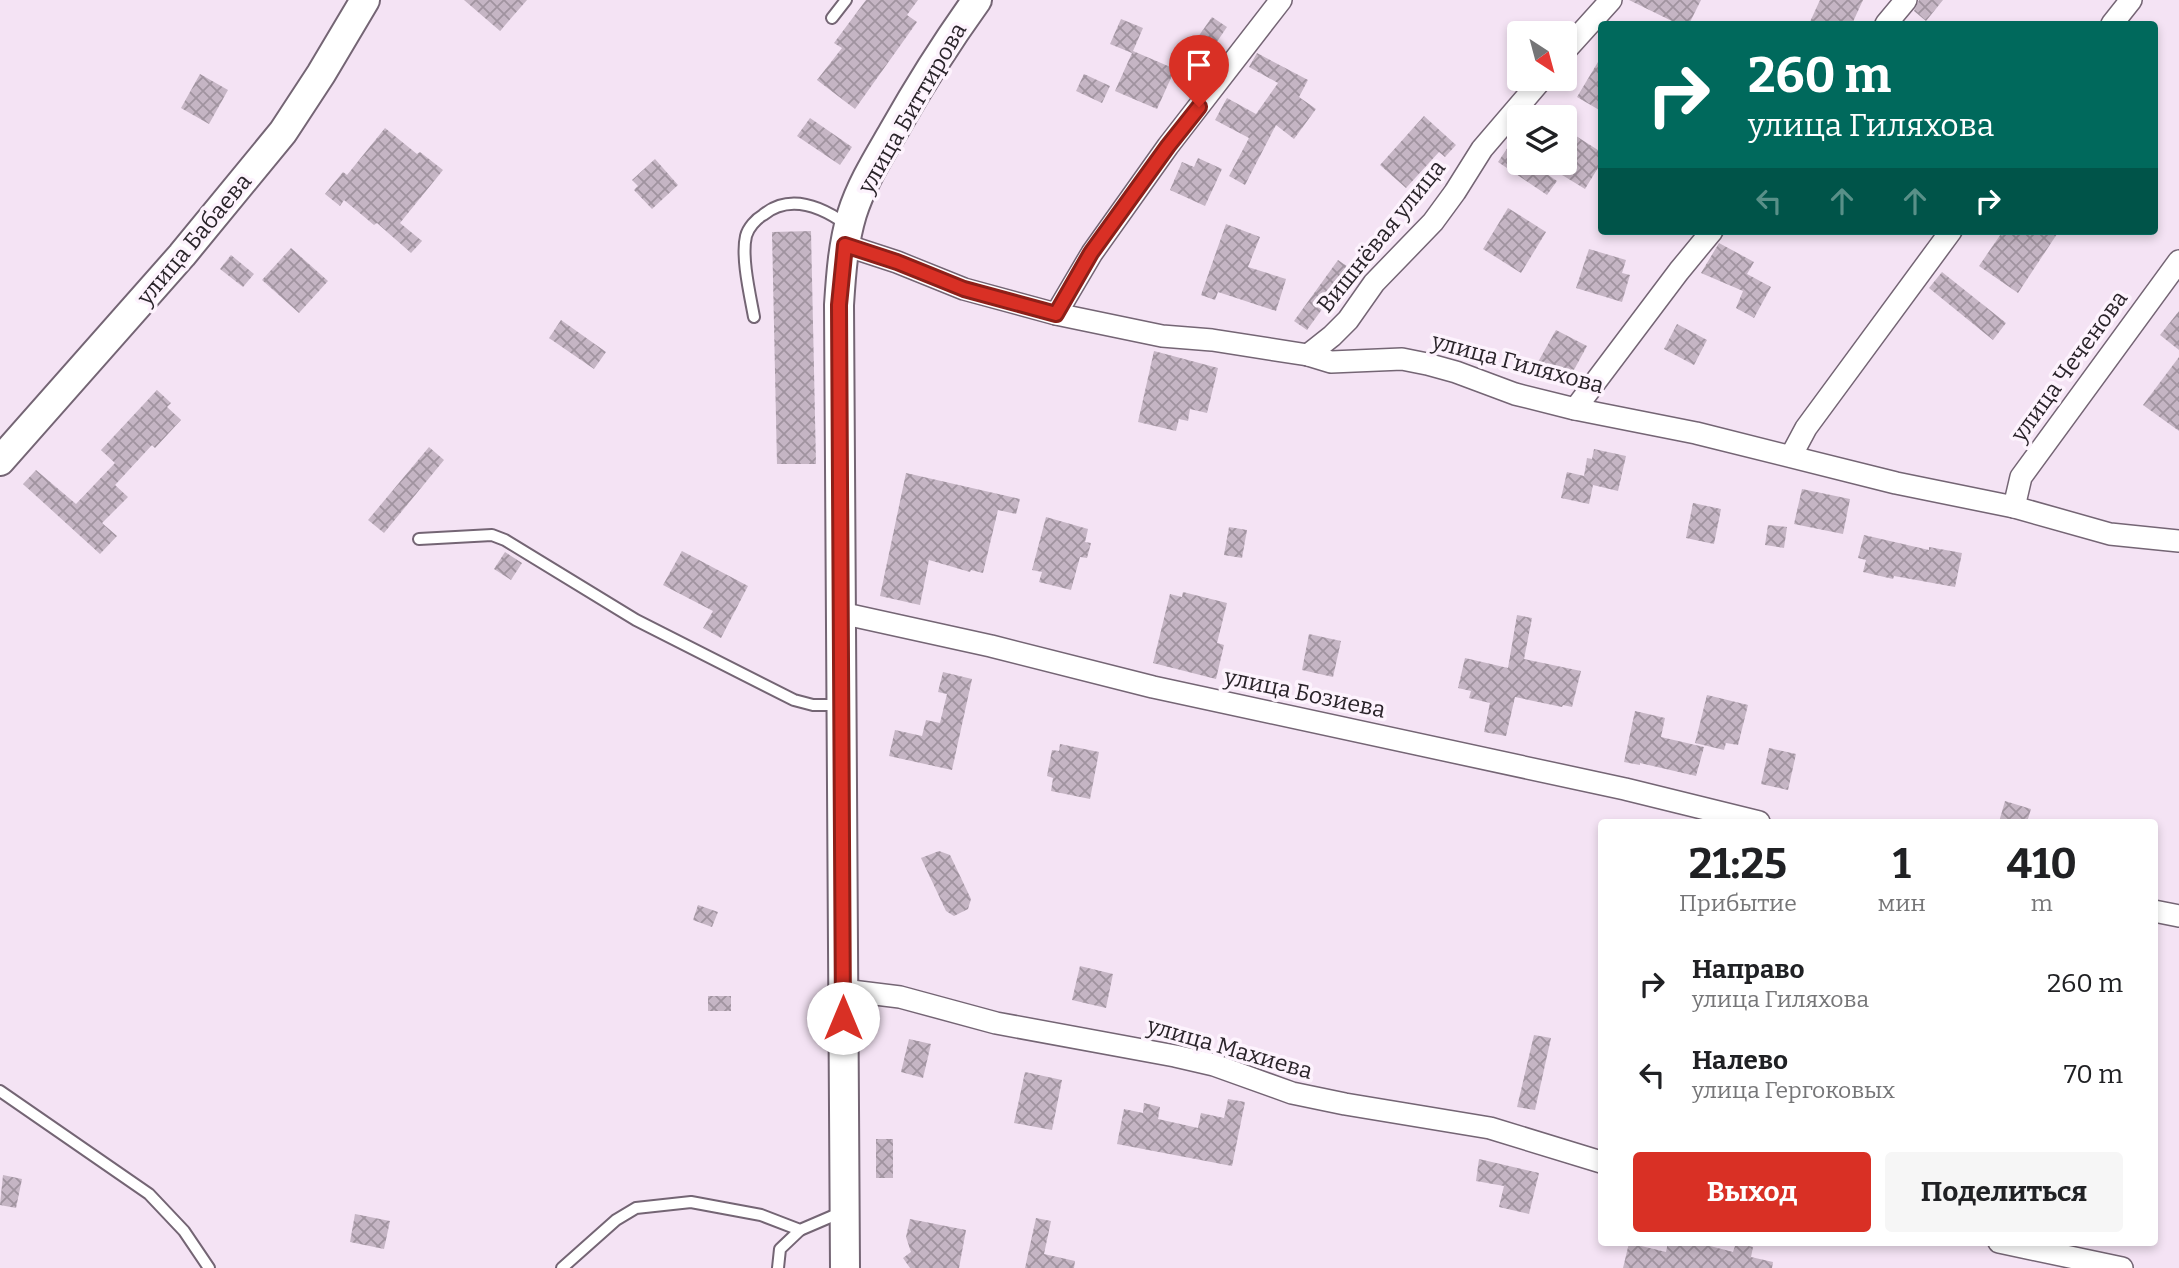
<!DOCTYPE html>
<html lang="ru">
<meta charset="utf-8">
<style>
:root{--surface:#fff;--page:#f6f6f6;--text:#202124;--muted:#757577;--accent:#d93025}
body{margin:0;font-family:Bitter,serif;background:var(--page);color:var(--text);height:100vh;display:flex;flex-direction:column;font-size:26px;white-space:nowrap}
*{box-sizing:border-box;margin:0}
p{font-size:23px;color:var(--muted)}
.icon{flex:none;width:38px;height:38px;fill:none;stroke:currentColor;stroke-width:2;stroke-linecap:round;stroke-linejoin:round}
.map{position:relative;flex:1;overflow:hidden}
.sheet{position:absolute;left:1598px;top:819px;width:560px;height:427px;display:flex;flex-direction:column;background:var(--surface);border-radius:7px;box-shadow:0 4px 10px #0003}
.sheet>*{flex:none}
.guide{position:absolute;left:1598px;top:21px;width:560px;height:214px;border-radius:7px;box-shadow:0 4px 10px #0003;background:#00695c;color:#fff;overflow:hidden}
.needle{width:46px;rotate:144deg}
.buttons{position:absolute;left:1507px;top:21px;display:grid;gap:14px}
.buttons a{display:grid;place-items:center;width:70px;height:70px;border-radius:7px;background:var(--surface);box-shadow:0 4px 10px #0003;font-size:35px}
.pin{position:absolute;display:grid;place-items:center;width:60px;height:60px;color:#fff;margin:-72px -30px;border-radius:50% 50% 50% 0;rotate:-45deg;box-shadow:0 0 7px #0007}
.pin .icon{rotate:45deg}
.me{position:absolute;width:77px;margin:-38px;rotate:0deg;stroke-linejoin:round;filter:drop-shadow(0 0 5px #0008)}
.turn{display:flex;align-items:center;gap:24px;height:147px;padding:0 35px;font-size:32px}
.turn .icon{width:91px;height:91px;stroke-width:2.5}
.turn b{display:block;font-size:49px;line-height:60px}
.lanes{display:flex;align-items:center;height:66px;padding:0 35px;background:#0003;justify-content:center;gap:35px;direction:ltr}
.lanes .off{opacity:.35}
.eta{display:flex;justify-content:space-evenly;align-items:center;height:119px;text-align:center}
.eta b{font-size:42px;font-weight:700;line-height:49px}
.button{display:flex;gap:14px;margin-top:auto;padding:14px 35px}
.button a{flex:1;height:80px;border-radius:7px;background:var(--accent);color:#fff;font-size:28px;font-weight:700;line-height:80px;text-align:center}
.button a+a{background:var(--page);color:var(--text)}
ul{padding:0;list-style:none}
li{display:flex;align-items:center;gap:21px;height:91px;padding:0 35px}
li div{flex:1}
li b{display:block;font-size:26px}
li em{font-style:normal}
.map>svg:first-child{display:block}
.building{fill:url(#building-cross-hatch)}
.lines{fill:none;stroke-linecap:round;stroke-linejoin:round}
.service-casing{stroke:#746574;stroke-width:14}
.minor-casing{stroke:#746574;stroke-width:24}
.tertiary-casing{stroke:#746574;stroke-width:32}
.service{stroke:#fff;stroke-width:10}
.minor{stroke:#fff;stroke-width:21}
.tertiary{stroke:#fff;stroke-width:28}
.route-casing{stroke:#8d1f18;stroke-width:18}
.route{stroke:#d93025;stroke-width:12}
.labels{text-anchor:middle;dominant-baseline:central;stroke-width:7;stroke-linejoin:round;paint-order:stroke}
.street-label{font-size:23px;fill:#2a242a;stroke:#fdf3fd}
</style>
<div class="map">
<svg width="2179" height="1268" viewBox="0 0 2179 1268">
<defs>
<pattern id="building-cross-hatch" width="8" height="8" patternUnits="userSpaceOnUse" patternTransform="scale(1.75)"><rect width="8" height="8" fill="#c5b5c4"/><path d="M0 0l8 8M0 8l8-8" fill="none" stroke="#a0939f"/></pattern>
</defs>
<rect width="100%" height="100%" fill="#f4e3f4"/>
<g class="building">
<polygon points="464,0 527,0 500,31"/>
<polygon points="866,0 918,0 907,15 917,22 855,109 817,80 842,48 834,43"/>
<polygon points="1629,0 1701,0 1689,24 1678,24"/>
<polygon points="1820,0 1863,0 1852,24 1809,24"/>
<polygon points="1919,0 1943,0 1926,21 1914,11"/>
<polygon points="1212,17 1227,27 1199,68 1184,57"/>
<polygon points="1121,19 1143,28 1133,51 1175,69 1157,109 1115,91 1132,53 1110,44"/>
<polygon points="1257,53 1308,80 1299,97 1316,109 1294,139 1276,125 1245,185 1229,176 1249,138 1215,120 1227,98 1256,114 1278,83 1249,67"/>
<polygon points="1601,57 1601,111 1577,97"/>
<polygon points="200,74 228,90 209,124 181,108"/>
<polygon points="1084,74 1110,86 1102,103 1076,91"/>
<polygon points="1424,116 1456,145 1445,157 1439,152 1406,188 1380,165"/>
<polygon points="810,118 852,147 840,165 797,136"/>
<polygon points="385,128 417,154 420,152 443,170 400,223 422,241 411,253 377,223 374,225 344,200 340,206 325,194 343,172 347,175"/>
<polygon points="1576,136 1601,152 1601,163 1585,189 1554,170 1559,163 1564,163 1564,154"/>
<polygon points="1508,147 1519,154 1519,163 1531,163 1557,181 1547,195 1498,162"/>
<polygon points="1198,158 1222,169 1205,206 1170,190 1182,162 1194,167"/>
<polygon points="655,159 678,185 652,209 634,190 638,186 632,180"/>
<polygon points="1508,208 1546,232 1521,273 1483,249"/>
<polygon points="1226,224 1260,237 1248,267 1286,279 1276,311 1218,292 1215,300 1201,295"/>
<polygon points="811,231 816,464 777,464 772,232"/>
<polygon points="2003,231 2059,231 2018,293 1979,266"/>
<polygon points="1719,243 1754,262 1747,274 1771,287 1754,318 1736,308 1743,291 1701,273"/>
<polygon points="291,248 328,281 299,313 262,280"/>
<polygon points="1589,249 1626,260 1622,273 1630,275 1622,302 1576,288"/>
<polygon points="231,255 254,274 243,287 220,269"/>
<polygon points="1338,260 1351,269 1307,330 1294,321"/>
<polygon points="1942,272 2006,323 1993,340 1929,288"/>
<polygon points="2179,311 2179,350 2160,335"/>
<polygon points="561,320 606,352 594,369 549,338"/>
<polygon points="1677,324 1707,340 1694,365 1664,349"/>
<polygon points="1556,330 1587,346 1569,379 1538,362"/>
<polygon points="1154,351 1218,368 1207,413 1190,409 1188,421 1179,419 1176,431 1138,422"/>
<polygon points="2179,357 2179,431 2143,405"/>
<polygon points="157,390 171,403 167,407 181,420 155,448 152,445 115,485 128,497 102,523 117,536 100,554 23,484 36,470 76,504 115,463 101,450"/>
<polygon points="429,447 444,460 384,533 368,520"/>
<polygon points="1594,449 1626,456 1618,491 1593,485 1589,504 1561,498 1567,472 1584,476 1587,458 1592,459"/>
<polygon points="906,473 1020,499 1016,514 998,510 983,573 971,570 970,572 929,560 920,605 880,596"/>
<polygon points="1802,489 1850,499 1843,534 1794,524"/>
<polygon points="1693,503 1721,509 1714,544 1686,538"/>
<polygon points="1046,517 1088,529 1085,542 1091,543 1087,558 1080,557 1071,590 1039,582 1042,572 1032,570"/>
<polygon points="1768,525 1787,527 1784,548 1765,545"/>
<polygon points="1229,527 1247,530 1242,558 1224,555"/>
<polygon points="1864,535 1929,550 1929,547 1962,553 1955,587 1894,576 1893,579 1863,572 1866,560 1858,558"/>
<polygon points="682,551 748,586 721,638 703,628 713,611 663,585"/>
<polygon points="505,552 522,563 511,580 494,569"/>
<polygon points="1183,592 1227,603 1217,643 1224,645 1216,679 1153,663 1170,594 1182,597"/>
<polygon points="1517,615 1532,618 1524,659 1581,671 1572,707 1563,705 1562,707 1515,697 1506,736 1484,732 1490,703 1469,698 1471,691 1458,688 1465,658 1508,668"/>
<polygon points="1309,634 1341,641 1333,677 1302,670"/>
<polygon points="943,672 972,679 952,770 889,756 895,730 922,736 926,720 940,723 947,694 938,692"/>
<polygon points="1707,695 1748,705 1738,745 1726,743 1724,750 1695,743"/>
<polygon points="1635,711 1665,718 1661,737 1704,747 1696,776 1640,763 1640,765 1624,762"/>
<polygon points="1060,744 1099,752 1090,799 1051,791 1053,778 1047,776 1052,750 1059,751"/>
<polygon points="1769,748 1796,754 1788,790 1761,784"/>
<polygon points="2005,801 2031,809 2027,822 1999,822"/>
<polygon points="939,851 950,855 971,899 968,909 954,916 946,911 921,858"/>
<polygon points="698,905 718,912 712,927 693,920"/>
<polygon points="1080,966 1113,974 1106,1008 1072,1000"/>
<rect x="708" y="996" width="23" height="15"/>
<polygon points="1534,1035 1551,1038 1535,1110 1517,1107"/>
<polygon points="909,1039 931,1044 923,1078 901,1072"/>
<polygon points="1025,1072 1062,1080 1052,1130 1014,1123"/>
<polygon points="1228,1099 1245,1102 1232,1166 1117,1144 1124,1109 1143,1113 1144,1103 1160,1107 1158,1119 1198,1128 1201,1113 1224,1118"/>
<rect x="876" y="1139" width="17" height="39"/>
<polygon points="1479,1159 1539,1173 1529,1214 1499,1207 1504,1186 1476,1181"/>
<polygon points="3,1175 22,1179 16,1208 0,1205"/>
<polygon points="355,1214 390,1221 384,1249 350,1242"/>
<polygon points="1036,1218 1051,1221 1044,1254 1075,1261 1074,1268 1025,1268"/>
<polygon points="910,1219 966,1230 959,1268 910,1268 903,1258 911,1252 906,1237"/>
<polygon points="1668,1242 1695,1242 1733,1252 1736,1243 1753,1247 1751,1257 1773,1262 1772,1268 1623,1268 1629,1243 1666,1252"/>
</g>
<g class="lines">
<defs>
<g id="service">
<polyline points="832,18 846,0"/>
<path d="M754,317C750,295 741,257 746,236C748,228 756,219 763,215C790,193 822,207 847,225"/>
<polyline points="419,539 492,535 505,540 636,620 794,700 813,705 839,705"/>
<polyline points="0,1091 149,1194 184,1231 209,1268"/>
<polyline points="562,1268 616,1220 636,1208 691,1202 761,1215 800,1230 842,1212"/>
<polyline points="778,1268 780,1249 800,1230"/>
</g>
<g id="minor">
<polyline points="1886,24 1906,0"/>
<polyline points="2112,24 2131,0"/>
<polyline points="1564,52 1611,0"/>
<polyline points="845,245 897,262 964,289 1056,314 1162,336 1212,340 1308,355 1331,362 1402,359 1427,364 1456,372 1515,394 1575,409 1696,433 1896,483 2014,507 2110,534 2179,541"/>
<polyline points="1056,314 1092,253 1168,146 1281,0"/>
<polyline points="1308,355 1332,336 1348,320 1374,283 1433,222 1455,192 1482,149 1542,79"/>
<polyline points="1575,409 1679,271 1712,231"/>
<polyline points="1791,456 1806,428 1951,231"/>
<polyline points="2014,507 2021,477 2179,261"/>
<polyline points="841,613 991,646 1153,687 1625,789 1759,822"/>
<polyline points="2154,911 2179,916"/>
<polyline points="843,990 900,997 996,1023 1175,1056 1214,1065 1292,1093 1345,1104 1490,1128 1601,1162"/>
<polyline points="1999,1242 2122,1268"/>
</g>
<g id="tertiary">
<polyline points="0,461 182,255 283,132 321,74 365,0"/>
<path d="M845,1268L839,305C841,274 843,244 852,214C861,185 878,158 893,132C919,86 946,43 977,0"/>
</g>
</defs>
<use href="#service" class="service-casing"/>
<use href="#minor" class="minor-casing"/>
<use href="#tertiary" class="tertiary-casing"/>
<use href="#service" class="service"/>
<use href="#minor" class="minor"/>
<use href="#tertiary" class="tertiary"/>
</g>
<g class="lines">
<defs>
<polyline id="route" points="843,1018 839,305 845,245 897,262 964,289 1056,314 1091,253 1168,146 1199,107"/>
</defs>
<use href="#route" class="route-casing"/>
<use href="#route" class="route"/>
</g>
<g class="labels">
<g class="street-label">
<text transform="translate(912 108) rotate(-60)">улица Биттирова</text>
<text transform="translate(1381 236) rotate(-51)">Вишнёвая улица</text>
<text transform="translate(194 239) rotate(-50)">улица Бабаева</text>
<text transform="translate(1518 363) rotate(15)">улица Гиляхова</text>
<text transform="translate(2069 366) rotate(-54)">улица Чеченова</text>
<text transform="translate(1305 693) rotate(12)">улица Бозиева</text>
<text transform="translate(1230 1048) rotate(16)">улица Махиева</text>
</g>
</g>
</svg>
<div class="buttons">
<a><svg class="needle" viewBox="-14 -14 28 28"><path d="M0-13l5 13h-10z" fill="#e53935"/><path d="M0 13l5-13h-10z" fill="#757577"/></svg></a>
<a><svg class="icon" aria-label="layers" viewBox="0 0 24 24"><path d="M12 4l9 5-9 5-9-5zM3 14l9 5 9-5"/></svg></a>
</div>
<div class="pin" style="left:1199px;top:107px;background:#d93025"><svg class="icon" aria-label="arrive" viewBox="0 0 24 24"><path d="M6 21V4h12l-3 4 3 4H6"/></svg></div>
<svg class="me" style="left:843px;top:1018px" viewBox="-20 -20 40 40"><circle r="19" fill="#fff"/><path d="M0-13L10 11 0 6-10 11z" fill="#d93025"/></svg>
<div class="guide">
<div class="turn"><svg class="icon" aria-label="right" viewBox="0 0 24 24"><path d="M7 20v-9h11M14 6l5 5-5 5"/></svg><div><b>260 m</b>улица Гиляхова</div></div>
<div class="lanes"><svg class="icon off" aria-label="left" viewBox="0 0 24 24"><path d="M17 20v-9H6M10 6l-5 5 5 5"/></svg><svg class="icon off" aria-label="ahead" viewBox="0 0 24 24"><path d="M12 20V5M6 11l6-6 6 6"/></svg><svg class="icon off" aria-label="ahead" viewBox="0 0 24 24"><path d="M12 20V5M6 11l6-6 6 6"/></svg><svg class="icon" aria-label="right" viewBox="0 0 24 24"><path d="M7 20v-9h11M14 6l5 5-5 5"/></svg></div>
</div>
<section class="sheet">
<div class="eta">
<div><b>21:25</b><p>Прибытие</p></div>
<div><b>1</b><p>мин</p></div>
<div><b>410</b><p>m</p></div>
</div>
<ul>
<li><svg class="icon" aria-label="right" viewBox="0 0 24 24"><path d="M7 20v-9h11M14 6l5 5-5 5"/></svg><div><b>Направо</b><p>улица Гиляхова</p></div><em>260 m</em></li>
<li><svg class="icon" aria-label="left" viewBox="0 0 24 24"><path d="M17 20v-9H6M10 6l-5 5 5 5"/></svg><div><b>Налево</b><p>улица Гергоковых</p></div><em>70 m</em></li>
</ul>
<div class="button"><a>Выход</a><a>Поделиться</a></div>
</section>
</div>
